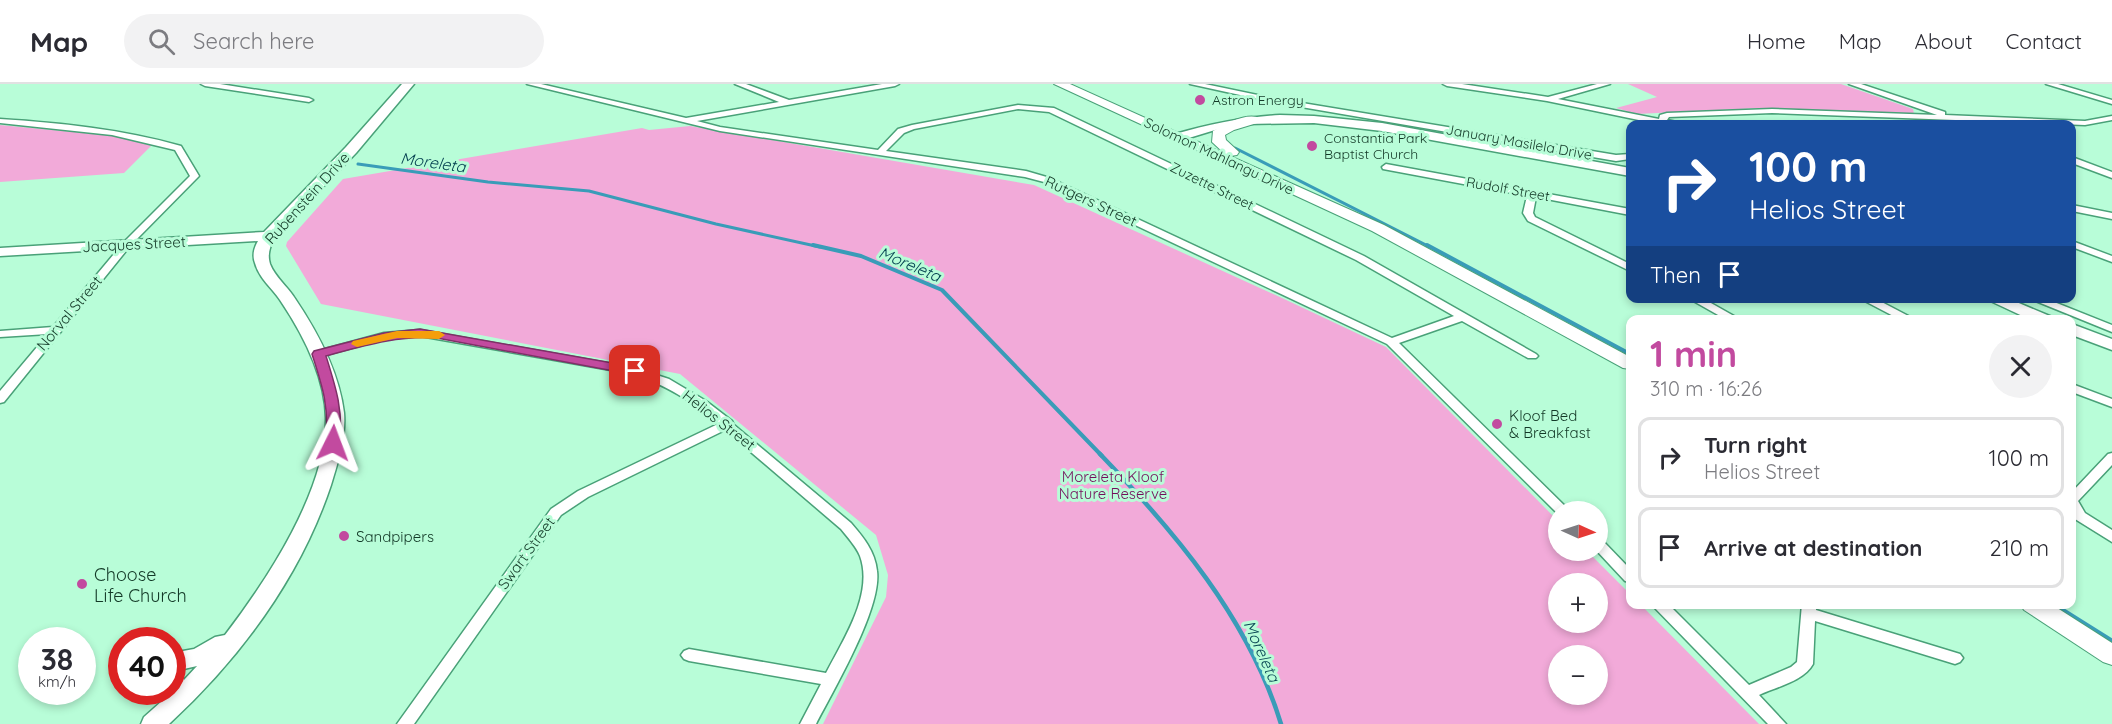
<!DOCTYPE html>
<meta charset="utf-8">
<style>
:root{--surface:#fff;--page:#f2f2f3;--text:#2b2b33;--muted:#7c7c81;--line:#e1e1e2;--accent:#c24a9f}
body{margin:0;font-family:Quicksand,sans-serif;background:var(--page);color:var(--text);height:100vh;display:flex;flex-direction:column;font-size:22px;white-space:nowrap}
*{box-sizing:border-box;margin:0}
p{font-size:20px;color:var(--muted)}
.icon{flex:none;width:33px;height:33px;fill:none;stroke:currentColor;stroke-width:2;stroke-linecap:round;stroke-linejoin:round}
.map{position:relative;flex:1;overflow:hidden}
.side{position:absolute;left:1626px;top:231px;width:450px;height:294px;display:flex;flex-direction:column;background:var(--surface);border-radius:12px;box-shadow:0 3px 9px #0003}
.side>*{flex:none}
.top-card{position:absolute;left:1626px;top:36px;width:450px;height:183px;border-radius:12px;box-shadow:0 3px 9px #0003;background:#1a4fa0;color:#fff;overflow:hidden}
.needle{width:39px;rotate:93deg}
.buttons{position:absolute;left:1548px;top:417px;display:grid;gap:12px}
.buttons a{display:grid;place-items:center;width:60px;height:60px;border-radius:50%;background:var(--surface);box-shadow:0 3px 9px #0003;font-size:30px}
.speed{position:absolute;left:18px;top:543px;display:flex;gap:12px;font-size:30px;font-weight:700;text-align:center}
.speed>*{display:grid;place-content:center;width:78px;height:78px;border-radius:50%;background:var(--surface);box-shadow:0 3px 9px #0003;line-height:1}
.speed small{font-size:15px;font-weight:400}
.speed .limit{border:9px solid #d22;background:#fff;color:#111}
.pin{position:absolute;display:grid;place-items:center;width:51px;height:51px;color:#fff;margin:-26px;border-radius:12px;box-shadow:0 3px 9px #0006}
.me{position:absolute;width:66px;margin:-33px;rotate:3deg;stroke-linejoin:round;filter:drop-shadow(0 0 4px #0008)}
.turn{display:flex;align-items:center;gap:21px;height:126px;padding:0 24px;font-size:27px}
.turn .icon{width:78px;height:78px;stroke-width:2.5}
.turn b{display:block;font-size:42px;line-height:51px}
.then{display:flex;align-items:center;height:57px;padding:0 24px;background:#0003;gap:12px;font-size:22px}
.round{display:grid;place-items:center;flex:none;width:63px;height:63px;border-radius:32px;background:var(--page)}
.head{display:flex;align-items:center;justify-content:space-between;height:102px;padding:0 24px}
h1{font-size:36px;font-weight:700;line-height:45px;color:var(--accent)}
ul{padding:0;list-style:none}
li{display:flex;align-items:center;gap:18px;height:81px;margin:0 12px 9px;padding:0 12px;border:3px solid var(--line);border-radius:12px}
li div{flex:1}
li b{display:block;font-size:22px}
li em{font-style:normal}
header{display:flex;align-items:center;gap:36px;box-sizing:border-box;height:84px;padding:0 30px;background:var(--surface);border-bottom:2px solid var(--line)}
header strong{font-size:28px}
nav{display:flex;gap:33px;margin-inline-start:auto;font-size:21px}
.search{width:420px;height:54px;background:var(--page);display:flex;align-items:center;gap:15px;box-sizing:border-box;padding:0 21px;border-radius:33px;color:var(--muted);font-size:22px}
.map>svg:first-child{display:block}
.green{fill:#f2aad9;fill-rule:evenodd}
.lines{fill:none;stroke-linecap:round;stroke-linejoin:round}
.stream-far2{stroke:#399cb8;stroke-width:3}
.stream-far1{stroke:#399cb8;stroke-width:4}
.stream{stroke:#399cb8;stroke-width:4.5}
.street-casing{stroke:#49a178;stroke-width:3}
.secondary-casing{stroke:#49a178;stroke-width:3}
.primary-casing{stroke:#49a178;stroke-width:2}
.street{fill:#fff;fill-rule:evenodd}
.secondary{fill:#fff;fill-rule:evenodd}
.primary{fill:#fff;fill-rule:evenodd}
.route{fill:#c24a9f;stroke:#7e3067;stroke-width:1.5}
.slow{fill:#f59e0b}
.poi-dot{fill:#c24a9f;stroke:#b8fdd8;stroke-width:2}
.labels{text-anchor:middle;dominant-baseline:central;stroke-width:6;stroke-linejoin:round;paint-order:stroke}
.far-poi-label{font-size:14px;fill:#133927;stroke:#b8fdd8;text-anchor:start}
.far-street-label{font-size:14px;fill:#133927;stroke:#b8fdd8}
.street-label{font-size:15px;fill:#133927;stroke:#b8fdd8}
.poi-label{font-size:15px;fill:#133927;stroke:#b8fdd8;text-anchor:start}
.park-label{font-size:15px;fill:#730e5b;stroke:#b8fdd8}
.water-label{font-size:16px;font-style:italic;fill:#074352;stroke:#b8fdd8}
.near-poi-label{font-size:18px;fill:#133927;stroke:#b8fdd8;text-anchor:start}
</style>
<header>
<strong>Map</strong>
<div class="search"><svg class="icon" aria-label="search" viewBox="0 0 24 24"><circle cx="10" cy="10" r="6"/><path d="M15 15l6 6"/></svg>Search here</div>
<nav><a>Home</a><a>Map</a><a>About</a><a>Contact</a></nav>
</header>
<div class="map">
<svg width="2112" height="640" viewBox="0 0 2112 640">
<rect width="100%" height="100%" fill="#b8fdd8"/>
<g class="green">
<polygon points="1628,0 1841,0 1913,25 1914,30 1760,24 1637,30 1616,24 1657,13"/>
<polygon points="0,41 157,56 124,89 0,98"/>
<path d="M690,42L1034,101L1282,214L1386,263L1558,437V466L1587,467L1630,510V520L1641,521L1759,640H823L886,513L888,491L876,451L680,290L321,220L286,162L287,158L343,95L642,44L649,46ZM1558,500H1598V538H1558ZM1558,572H1598V610H1558Z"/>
</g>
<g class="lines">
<g class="stream-far2">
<polyline points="1235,64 1430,163"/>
<polyline points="358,80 488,98 589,107 716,140 820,163"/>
</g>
<g class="stream-far1">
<polyline points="813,161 861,172 942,206 1102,372"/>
<polyline points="1427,161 1630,270"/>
</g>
<g class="stream">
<path d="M1100,370C1175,448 1249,535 1281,640"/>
<polyline points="2053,520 2112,557"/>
</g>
<defs>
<g id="street">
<polygon points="201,0 220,0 309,14 313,16 309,18 205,2"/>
<path d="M527,0H541L686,34L779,18L735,0H746L789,16L882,0H899L895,2L697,37L720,43L878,66L898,45L912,41L1018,21L1054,24L1364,172L1536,270L1538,272L1536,274H1528L1462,237L1399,259L1571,428H1558V430L1387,260L1044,98L1025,93L720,47ZM1018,25L1049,28L1356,176L1454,232L1392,254L1050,94L1026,87L886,67L904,49L914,45Z"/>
<polygon points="1190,0 1205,0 1272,14 1616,71 1630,70 1630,75 1616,77 1272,18"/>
<polygon points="1443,0 1462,0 1548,13 1597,0 1610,0 1558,15 1659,35 1660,31 1667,29 1772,25 1937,31 1849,0 1861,0 1945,28 1945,31 2085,37 2112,32 2112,36 2085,41 1772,29 1669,33 1667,36 1677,38 1678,40 1658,40 1547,17 1447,2"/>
<polygon points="2046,0 2058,0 2112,16 2112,20"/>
<path d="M0,35C61,39 122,45 181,62L199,92L130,162L4,318L0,319V307L48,250L0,253V247L53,243L124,158L190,92L175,66L112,51L0,39Z"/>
<polygon points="2072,73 2112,88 2112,94 2072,79"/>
<polygon points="1386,80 1630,125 1630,131 1536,113 1533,129 1535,133 1630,180 1630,187 1528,137 1523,129 1527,112 1383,85 1382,83"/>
<polygon points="2072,121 2112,129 2112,135 2072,127"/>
<polygon points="2072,157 2112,172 2112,178 2072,163"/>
<polygon points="1688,214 1702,214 1741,236 1727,236"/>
<polygon points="1859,214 1874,214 1916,236 1901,236"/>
<polygon points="2028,214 2044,214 2112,241 2112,248"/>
<path d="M420,246L635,284L669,295L706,317L732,337L734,341L851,439C863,453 875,467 877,487C882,524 834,605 816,640H800L821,600L689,577L684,575L681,571L684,567L689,565L826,589C843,556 874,510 860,472C856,462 848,454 841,445L725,346L588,413L561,431L414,640H397L551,425L578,407L718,340C690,316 668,302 633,290L420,252L385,255L318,273L312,270L314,268L384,249Z"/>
<polygon points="2072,300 2112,315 2112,323 2072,308"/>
<polygon points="2112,369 2112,381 2078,417 2085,429 2112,446 2112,458 2075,435 2072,429 2072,408 2108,370"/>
<polygon points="1598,455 1603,457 1630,485 1630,498 1625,497 1596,466"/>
<path d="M1651,520H1668L1749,601L1791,583L1797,578L1802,520H1816V526L1960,570L1963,574L1960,578L1955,580L1815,537L1813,580C1804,597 1776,603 1759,611L1786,640H1768Z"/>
</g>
<g id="secondary">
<path d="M402,0H414L356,69L274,154C270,163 267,170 270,180C275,193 287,202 294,213C317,247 339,287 344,329C346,353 338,378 331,401C300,494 240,574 169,640H141L144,633L171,609L166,608H172V569L194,565L215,553L225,551C267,496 327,406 326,334C325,293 303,250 280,216C272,204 259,194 255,179C252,171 254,164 258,157L0,172V164L264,148L346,63ZM197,582L184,596L180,588L175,587Z"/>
<path d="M1280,31L1314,32L1382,39L1630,84V92L1382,47L1314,39L1246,40L1215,46L1179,57L1173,53L1175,50C1210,40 1243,33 1280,31Z"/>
<polygon points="1984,214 2007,214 2052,233 2054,236 2031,236"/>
<polygon points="2072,240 2112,255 2112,266 2072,251"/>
</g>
<g id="primary">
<path d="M1054,0H1070L1225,70L1212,58L1213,47C1225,40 1243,30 1257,33L1259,36L1257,39L1234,46L1225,51L1226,56L1239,68L1237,71L1230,72L1384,141L1630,273V285L1623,284L1372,147Z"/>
<polygon points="2020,520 2051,520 2112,559 2112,581 2103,578 2024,526"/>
</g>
</defs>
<use href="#street" class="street-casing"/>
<use href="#secondary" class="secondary-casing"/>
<use href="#primary" class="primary-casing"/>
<use href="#street" class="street"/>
<use href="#secondary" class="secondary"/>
<use href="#primary" class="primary"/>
</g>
<path class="route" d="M420,245L635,283L642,287L635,291L437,254C399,251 363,262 326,272C336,304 343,325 340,359L338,362H328L326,359C329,322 323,304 312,270L314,267L384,249Z"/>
<polygon class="slow" points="397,247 439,247 445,251 439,255 397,254 357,263 351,260 353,257"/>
<g class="poi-dot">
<circle cx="1200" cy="16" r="6"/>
<circle cx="1312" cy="62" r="6"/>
<circle cx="1497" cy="340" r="6"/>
<circle cx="344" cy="452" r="6"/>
<circle cx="82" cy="500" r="6"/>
</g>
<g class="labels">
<g class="far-poi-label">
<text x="1212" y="16">Astron Energy</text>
<text x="1324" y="54">Constantia Park<tspan x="1324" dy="16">Baptist Church</tspan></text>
</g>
<g class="far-street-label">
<text transform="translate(1519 58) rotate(10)">January Masilela Drive</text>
<text transform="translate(1219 72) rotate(25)">Solomon Mahlangu Drive</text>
<text transform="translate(1212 102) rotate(26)">Zuzette Street</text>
<text transform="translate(1508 105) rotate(10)">Rudolf Street</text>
</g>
<g class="street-label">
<text transform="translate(307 114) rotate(-48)">Rubenstein Drive</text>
<text transform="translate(1091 117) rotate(25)">Rutgers Street</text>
<text transform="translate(134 160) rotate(-3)">Jacques Street</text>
<text transform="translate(69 229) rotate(-50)">Norval Street</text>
<text transform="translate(719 336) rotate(38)">Helios Street</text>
<text transform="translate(526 469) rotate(-54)">Swart Street</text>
</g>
<g class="poi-label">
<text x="1509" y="331">Kloof Bed<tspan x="1509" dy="17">&amp; Breakfast</tspan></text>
<text x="356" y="452">Sandpipers</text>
</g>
<g class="park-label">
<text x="1113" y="392">Moreleta Kloof<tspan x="1113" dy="17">Nature Reserve</tspan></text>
</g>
<g class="water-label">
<text transform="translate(433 78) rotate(8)">Moreleta</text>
<text transform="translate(910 180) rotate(23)">Moreleta</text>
<text transform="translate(1262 567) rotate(66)">Moreleta</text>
</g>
<g class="near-poi-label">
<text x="94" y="490">Choose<tspan x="94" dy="21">Life Church</tspan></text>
</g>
</g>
</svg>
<div class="buttons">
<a><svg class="needle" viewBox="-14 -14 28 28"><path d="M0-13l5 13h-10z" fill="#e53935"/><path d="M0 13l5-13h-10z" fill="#7c7c81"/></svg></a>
<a>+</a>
<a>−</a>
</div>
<div class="speed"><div>38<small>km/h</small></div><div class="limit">40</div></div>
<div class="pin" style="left:635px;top:287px;background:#d93025"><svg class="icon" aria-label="arrive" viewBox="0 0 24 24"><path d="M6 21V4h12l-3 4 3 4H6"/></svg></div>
<svg class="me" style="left:333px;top:359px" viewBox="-20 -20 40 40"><path d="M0-17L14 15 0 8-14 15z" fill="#c24a9f" stroke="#fff" stroke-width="4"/></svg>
<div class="top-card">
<div class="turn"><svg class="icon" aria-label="right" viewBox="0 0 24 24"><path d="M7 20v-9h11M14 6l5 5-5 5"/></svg><div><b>100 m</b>Helios Street</div></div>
<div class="then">Then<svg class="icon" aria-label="arrive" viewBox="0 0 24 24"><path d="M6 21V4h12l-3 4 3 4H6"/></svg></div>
</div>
<section class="side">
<div class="head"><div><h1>1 min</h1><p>310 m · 16:26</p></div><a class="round"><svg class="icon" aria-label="close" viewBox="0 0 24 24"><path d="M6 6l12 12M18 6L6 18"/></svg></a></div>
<ul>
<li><svg class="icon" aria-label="right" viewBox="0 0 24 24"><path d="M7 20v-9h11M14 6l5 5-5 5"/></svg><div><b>Turn right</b><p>Helios Street</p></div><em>100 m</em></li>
<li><svg class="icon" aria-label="arrive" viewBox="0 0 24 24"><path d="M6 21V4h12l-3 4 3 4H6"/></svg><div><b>Arrive at destination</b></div><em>210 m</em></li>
</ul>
</section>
</div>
